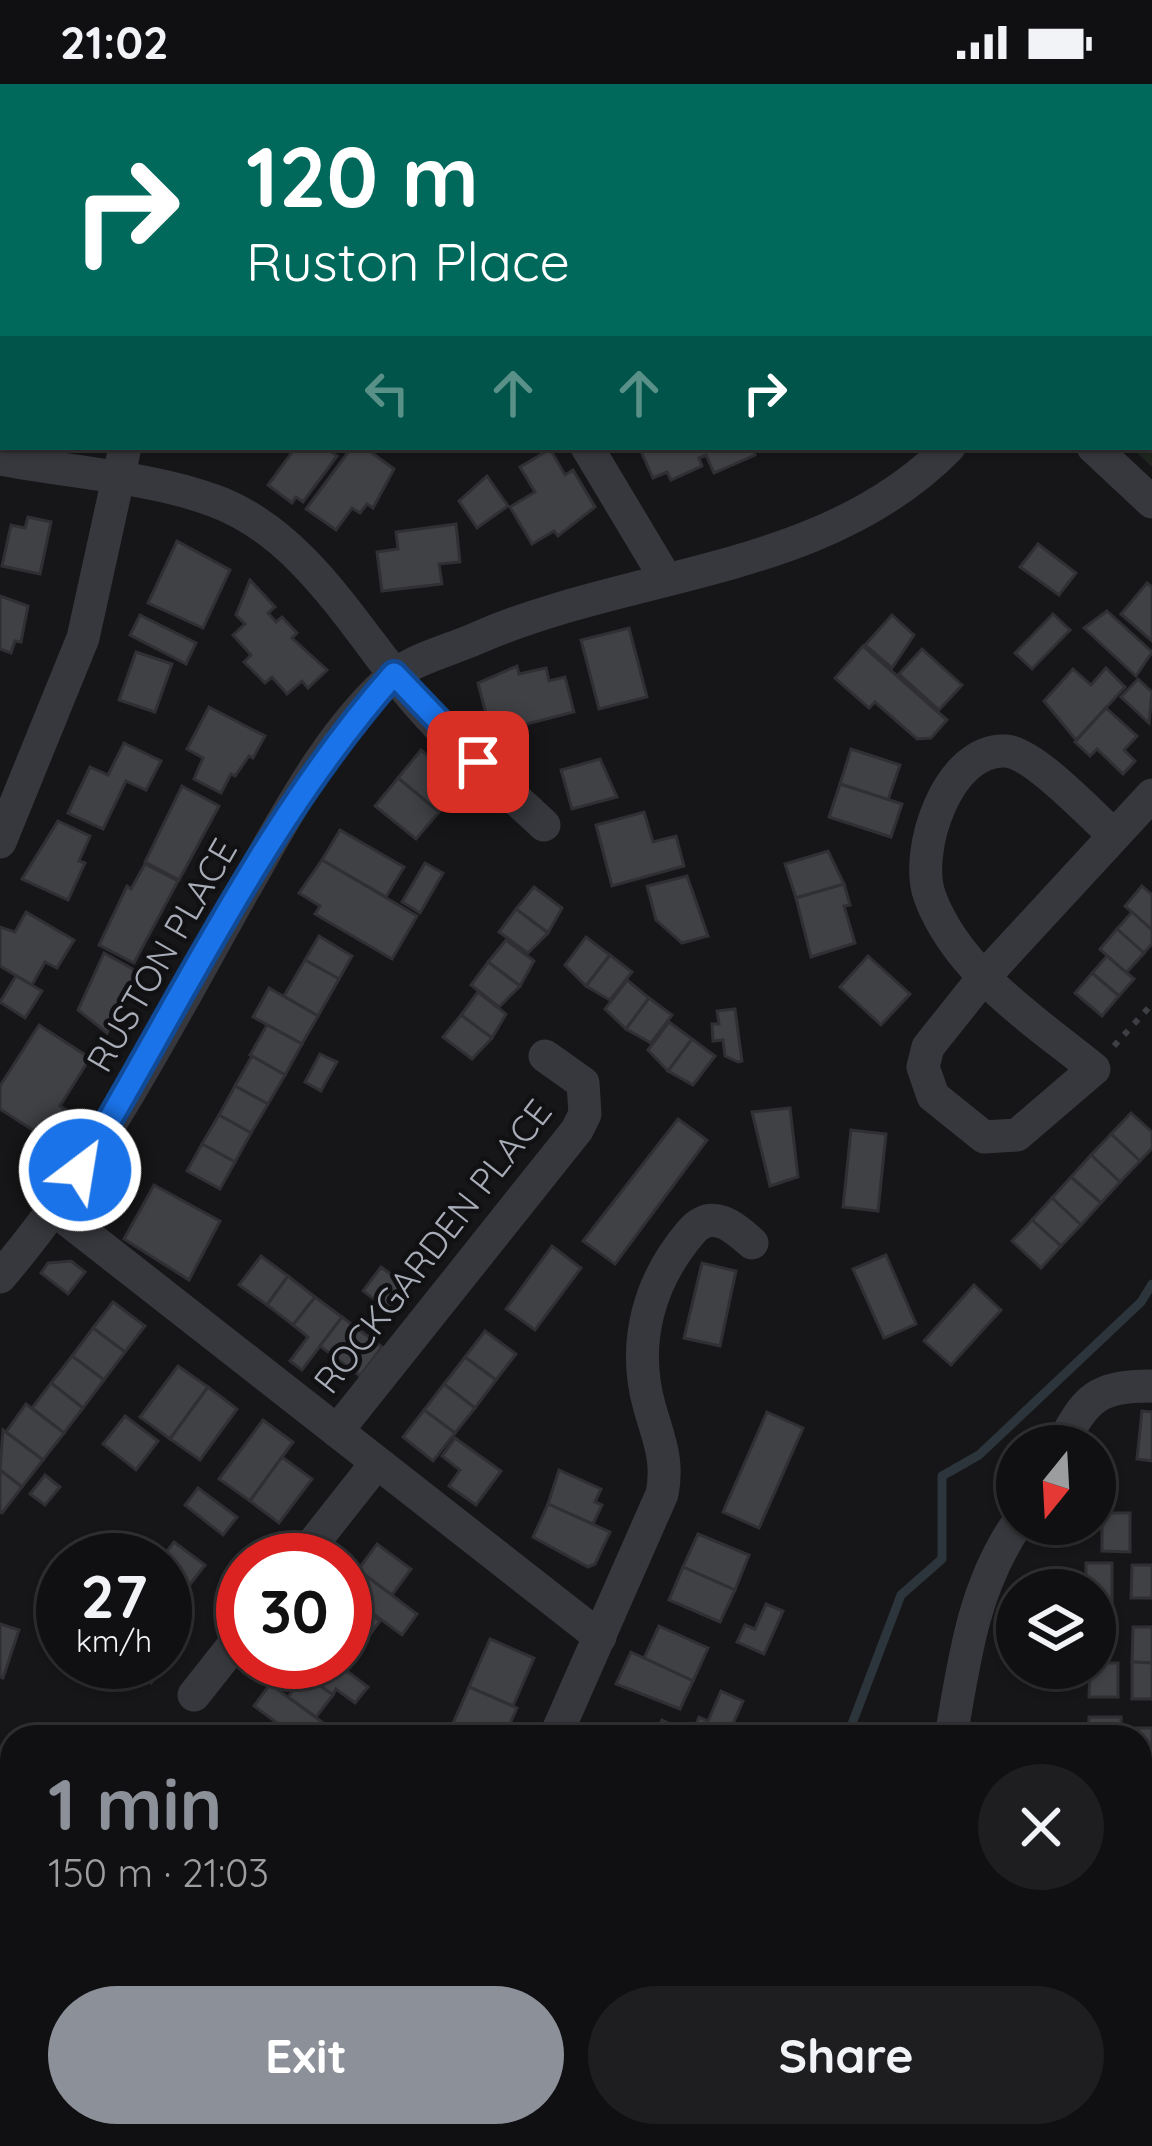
<!DOCTYPE html>
<meta charset="utf-8">
<style>
:root{--surface:#101012;--page:#1e1e20;--text:#f1f3f6;--muted:#9c9d9f;--line:#303032;--accent:#8c9099}
body{margin:0;font-family:Quicksand,sans-serif;background:var(--page);color:var(--text);height:100vh;display:flex;flex-direction:column;font-size:45px;white-space:nowrap}
*{box-sizing:border-box;margin:0}
p{font-size:39px;color:var(--muted)}
.icon{flex:none;width:66px;height:66px;fill:none;stroke:currentColor;stroke-width:2;stroke-linecap:round;stroke-linejoin:round}
.map{position:relative;flex:1;overflow:hidden}
.details{position:absolute;left:0px;top:1641px;width:1152px;height:423px;display:flex;flex-direction:column;background:var(--surface);border-radius:36px 36px 0 0;box-shadow:0 3px 9px #0004,0 0 0 3px var(--line)}
.details>*{flex:none}
.banner{position:absolute;left:0px;top:0px;width:1152px;height:366px;box-shadow:0 3px 9px #0004,0 0 0 3px var(--line);background:#00695c;color:#fff;overflow:hidden}
.needle{width:78px;rotate:198deg}
.fabs{position:absolute;left:996px;top:1341px;display:grid;gap:24px}
.fabs a{display:grid;place-items:center;width:120px;height:120px;border-radius:50%;background:var(--surface);box-shadow:0 3px 9px #0004,0 0 0 3px var(--line);font-size:60px}
.speed{position:absolute;left:36px;top:1449px;display:flex;gap:24px;font-size:60px;font-weight:700;text-align:center}
.speed>*{display:grid;place-content:center;width:156px;height:156px;border-radius:50%;background:var(--surface);box-shadow:0 3px 9px #0004,0 0 0 3px var(--line);line-height:1}
.speed small{font-size:30px;font-weight:400}
.speed .limit{border:18px solid #d22;background:#fff;color:#111}
.pin{position:absolute;display:grid;place-items:center;width:102px;height:102px;color:#fff;margin:-51px;border-radius:24px;box-shadow:0 6px 18px #0006}
.me{position:absolute;width:132px;margin:-66px;rotate:31deg;stroke-linejoin:round;filter:drop-shadow(0 0 9px #0008)}
.turn{display:flex;align-items:center;gap:42px;height:252px;padding:0 48px;font-size:54px}
.turn .icon{width:156px;height:156px;stroke-width:2.5}
.turn b{display:block;font-size:84px;line-height:102px}
.lanes{display:flex;align-items:center;height:114px;padding:0 48px;background:#0003;justify-content:center;gap:60px;direction:ltr}
.lanes .off{opacity:.35}
.round{display:grid;place-items:center;flex:none;width:126px;height:126px;border-radius:63px;background:var(--page)}
.overview{display:flex;align-items:center;justify-content:space-between;height:204px;padding:0 48px}
h1{font-size:72px;font-weight:800;line-height:90px;color:var(--accent)}
.primary-button{display:flex;gap:24px;margin-top:auto;padding:24px 48px}
.primary-button a{flex:1;height:138px;border-radius:72px;background:var(--accent);color:#fff;font-size:48px;font-weight:800;line-height:138px;text-align:center}
.primary-button a+a{background:var(--page);color:var(--text)}
.status{display:flex;justify-content:space-between;align-items:center;height:84px;padding:0 60px;background:var(--surface);direction:ltr}
.status svg{height:33px;fill:currentColor}
.map>svg:first-child{display:block}
.green{fill:#1e261f}
.lines{fill:none;stroke-linecap:round;stroke-linejoin:round}
.stream{stroke:#2c353c;stroke-width:9}
.building{fill:#404145;stroke:#303034;stroke-width:3}
.path{stroke:#3d3f44;stroke-width:6;stroke-dasharray:6 9;stroke-linecap:butt}
.minor{stroke:#37383d;stroke-width:33}
.route-casing{stroke:#114b97;stroke-width:30}
.route{stroke:#1a73e8;stroke-width:21}
.labels{text-anchor:middle;dominant-baseline:central;stroke-width:9;stroke-linejoin:round;paint-order:stroke}
.street-label{font-size:36px;fill:#a8adb8;stroke:#111113}
</style>
<div class="status"><b>21:02</b><svg viewBox="0 0 49 12"><path d="M0 12V9h3v3zM5 12V6h3v6zM10 12V3h3v9zM15 12V0h3v12zM26 1h20v11H26zM47 4h2v5h-2z"/></svg></div>
<div class="map">
<svg width="1152" height="2062" viewBox="0 0 1152 2062">
<rect width="100%" height="100%" fill="#161618"/>
<polygon class="green" points="674,0 1152,0 1152,383 1131,363 1149,363 1149,3"/>
<g class="lines">
<g class="stream">
<polyline points="847,1653 901,1511 942,1475 942,1392 979,1371 1141,1218 1152,1200"/>
<polyline points="810,2062 812,2052"/>
</g>
</g>
<g class="building">
<polygon points="296,363 324,363 337,372 303,418 296,413 292,419 268,401"/>
<polygon points="352,363 364,363 394,385 373,424 367,420 360,429 352,424 336,446 306,425"/>
<polygon points="639,363 752,363 755,371 714,389 706,371 699,374 702,382 671,396 667,388 653,394"/>
<polygon points="550,365 565,391 573,386 595,423 558,452 554,447 532,460 510,423 535,408 520,383"/>
<polygon points="487,392 508,422 477,444 459,417"/>
<polygon points="28,433 51,438 40,490 2,482 11,441 25,444"/>
<polygon points="456,440 460,478 439,480 442,500 382,507 377,468 398,465 396,448"/>
<polygon points="177,457 230,486 203,544 148,519"/>
<polygon points="1038,460 1076,489 1059,511 1020,483"/>
<polygon points="250,496 275,523 268,529 276,538 282,533 297,549 292,554 327,586 308,604 302,597 287,610 272,593 265,599 244,578 251,571 233,551 245,540 236,531"/>
<polygon points="1147,499 1152,503 1152,557 1121,530"/>
<polygon points="0,512 28,522 21,558 15,557 11,569 0,565"/>
<polygon points="1107,527 1152,568 1136,592 1084,544"/>
<polygon points="1053,530 1070,546 1032,585 1015,569"/>
<polygon points="140,531 196,559 186,580 130,551"/>
<polygon points="892,531 914,551 892,584 865,561"/>
<polygon points="629,544 647,613 599,625 581,556"/>
<polygon points="863,562 947,636 931,654 917,655 875,618 869,624 835,594"/>
<polygon points="922,565 962,601 939,626 899,590"/>
<polygon points="136,568 172,580 155,628 119,616"/>
<polygon points="517,582 519,590 546,584 549,597 565,593 574,628 491,649 478,599"/>
<polygon points="1106,584 1125,603 1076,656 1044,617 1073,585 1091,601"/>
<polygon points="1138,595 1152,608 1149,639 1121,613"/>
<polygon points="209,623 265,652 253,674 249,672 235,692 231,690 221,709 194,695 203,674 187,665"/>
<polygon points="1106,624 1137,652 1124,666 1135,677 1123,690 1097,665 1090,672 1075,658"/>
<polygon points="124,659 161,677 146,706 126,697 103,745 68,729 90,683 108,691"/>
<polygon points="851,665 900,681 888,716 840,700"/>
<polygon points="421,666 462,700 439,728 398,694"/>
<polygon points="600,675 617,713 572,725 561,686"/>
<polygon points="398,694 439,728 416,755 375,722"/>
<polygon points="840,700 902,720 891,753 829,733"/>
<polygon points="182,702 219,722 179,796 145,778"/>
<polygon points="644,728 653,758 676,752 684,782 612,802 596,741"/>
<polygon points="58,737 90,752 79,777 85,779 68,816 22,795"/>
<polygon points="340,746 404,783 386,813 322,776"/>
<polygon points="828,767 844,800 796,814 785,780"/>
<polygon points="322,776 417,832 392,875 315,830 320,822 299,809"/>
<polygon points="425,779 443,789 420,829 402,818"/>
<polygon points="145,780 178,797 134,879 99,861 127,802 131,805"/>
<polygon points="687,792 708,852 682,859 656,836 647,802"/>
<polygon points="844,800 850,821 844,822 855,859 811,873 796,814"/>
<polygon points="1142,802 1152,811 1152,846 1125,822"/>
<polygon points="534,803 562,824 548,849 516,825"/>
<polygon points="516,825 548,849 528,869 499,848"/>
<polygon points="26,828 74,856 57,884 45,878 32,901 0,882 0,843 15,848"/>
<polygon points="1132,828 1152,846 1152,860 1144,869 1117,845"/>
<polygon points="1117,845 1144,869 1126,889 1100,865"/>
<polygon points="319,852 352,872 339,895 305,876"/>
<polygon points="586,853 610,871 586,902 565,881"/>
<polygon points="506,856 534,877 520,902 488,878"/>
<polygon points="104,869 140,889 107,949 78,926"/>
<polygon points="610,871 632,888 610,916 586,902"/>
<polygon points="868,872 910,910 881,941 840,903"/>
<polygon points="1107,872 1134,895 1119,912 1092,889"/>
<polygon points="305,876 339,895 318,932 284,912"/>
<polygon points="488,878 520,902 499,923 471,901"/>
<polygon points="1092,889 1119,912 1102,932 1075,909"/>
<polygon points="16,892 42,907 25,934 0,918"/>
<polygon points="627,896 649,914 626,945 605,925"/>
<polygon points="269,904 318,932 302,960 253,933"/>
<polygon points="478,908 506,930 492,954 461,931"/>
<polygon points="649,914 672,931 651,959 626,945"/>
<polygon points="735,925 742,977 738,978 725,972 723,956 713,957 712,940 719,940 717,927"/>
<polygon points="461,931 492,954 472,975 443,953"/>
<polygon points="669,938 692,955 668,987 648,966"/>
<polygon points="39,941 90,974 60,1022 71,1029 53,1059 0,1025 0,1002"/>
<polygon points="267,941 302,960 285,991 250,971"/>
<polygon points="692,955 715,972 693,1001 668,987"/>
<polygon points="320,970 337,978 321,1007 305,998"/>
<polygon points="252,972 285,991 268,1020 235,1002"/>
<polygon points="235,1002 268,1020 251,1049 219,1031"/>
<polygon points="790,1024 798,1093 770,1102 752,1028"/>
<polygon points="1131,1029 1152,1048 1152,1064 1140,1077 1111,1050"/>
<polygon points="219,1031 251,1049 235,1078 202,1060"/>
<polygon points="678,1035 707,1056 615,1180 583,1157"/>
<polygon points="851,1046 886,1050 878,1127 843,1123"/>
<polygon points="1111,1050 1140,1077 1120,1098 1091,1071"/>
<polygon points="202,1060 235,1078 220,1105 187,1087"/>
<polygon points="1091,1071 1120,1098 1101,1119 1071,1093"/>
<polygon points="1071,1093 1101,1119 1081,1141 1052,1114"/>
<polygon points="154,1101 220,1137 189,1196 124,1155"/>
<polygon points="1052,1114 1081,1141 1061,1162 1032,1136"/>
<polygon points="1032,1136 1061,1162 1041,1184 1012,1157"/>
<polygon points="552,1162 581,1184 535,1246 506,1225"/>
<polygon points="886,1171 916,1240 884,1254 853,1185"/>
<polygon points="261,1172 288,1192 267,1221 239,1201"/>
<polygon points="71,1177 85,1188 68,1210 41,1189 48,1179"/>
<polygon points="702,1179 736,1187 720,1262 684,1254"/>
<polygon points="381,1183 410,1204 392,1228 363,1207"/>
<polygon points="288,1192 315,1213 293,1241 267,1221"/>
<polygon points="974,1201 1001,1226 951,1281 924,1257"/>
<polygon points="315,1213 342,1233 302,1286 290,1277 308,1253 293,1241"/>
<polygon points="113,1218 145,1242 125,1268 93,1244"/>
<polygon points="342,1233 382,1263 360,1292 320,1262"/>
<polygon points="93,1244 125,1268 104,1296 72,1272"/>
<polygon points="485,1247 516,1270 496,1296 465,1273"/>
<polygon points="72,1272 104,1296 83,1324 51,1299"/>
<polygon points="465,1273 496,1296 475,1324 444,1300"/>
<polygon points="178,1282 208,1303 170,1355 140,1333"/>
<polygon points="51,1299 83,1324 64,1349 32,1324"/>
<polygon points="444,1300 475,1324 455,1349 424,1326"/>
<polygon points="208,1303 237,1325 200,1376 170,1355"/>
<polygon points="26,1320 64,1349 43,1376 6,1348"/>
<polygon points="424,1326 455,1349 433,1377 403,1353"/>
<polygon points="1142,1327 1152,1328 1152,1377 1137,1375"/>
<polygon points="767,1328 803,1344 759,1444 723,1428"/>
<polygon points="125,1332 158,1357 136,1386 103,1360"/>
<polygon points="263,1336 293,1358 250,1417 219,1395"/>
<polygon points="3,1346 43,1376 22,1403 0,1386"/>
<polygon points="455,1354 501,1387 476,1421 449,1402 460,1386 442,1372"/>
<polygon points="282,1373 312,1395 279,1439 250,1417"/>
<polygon points="0,1386 22,1403 2,1429 0,1428"/>
<polygon points="559,1386 601,1405 595,1418 602,1421 593,1440 548,1420"/>
<polygon points="45,1391 60,1403 45,1421 30,1410"/>
<polygon points="198,1404 237,1433 223,1451 185,1421"/>
<polygon points="548,1420 610,1448 595,1480 588,1483 533,1453"/>
<polygon points="1102,1429 1130,1429 1130,1468 1102,1467"/>
<polygon points="698,1450 749,1471 735,1506 683,1483"/>
<polygon points="174,1458 205,1481 182,1511 165,1498 165,1476 160,1476"/>
<polygon points="377,1460 411,1485 392,1511 358,1486"/>
<polygon points="345,1476 417,1530 402,1551 345,1509"/>
<polygon points="1086,1479 1112,1479 1112,1530 1095,1529 1095,1506 1086,1506"/>
<polygon points="1132,1481 1152,1481 1152,1514 1131,1514"/>
<polygon points="683,1483 735,1506 720,1538 669,1516"/>
<polygon points="350,1515 380,1537 362,1561 345,1548"/>
<polygon points="766,1520 783,1527 764,1570 737,1558 745,1541 755,1545"/>
<polygon points="0,1540 19,1546 3,1594 0,1593"/>
<polygon points="659,1542 708,1564 693,1597 644,1574"/>
<polygon points="1133,1543 1152,1543 1152,1579 1132,1578"/>
<polygon points="490,1555 534,1574 513,1622 469,1603"/>
<polygon points="165,1564 173,1570 151,1599 123,1578 165,1578"/>
<polygon points="631,1568 693,1597 680,1625 616,1600"/>
<polygon points="314,1578 335,1578 368,1603 355,1619 336,1605 333,1611 305,1591"/>
<polygon points="1132,1578 1152,1579 1152,1615 1132,1615"/>
<polygon points="1095,1579 1118,1579 1118,1613 1089,1613 1090,1584"/>
<polygon points="305,1591 333,1611 316,1633 288,1613"/>
<polygon points="270,1600 326,1641 316,1653 296,1653 254,1622"/>
<polygon points="469,1603 517,1624 504,1653 447,1653"/>
<polygon points="721,1607 743,1617 727,1653 693,1648 699,1633 708,1637"/>
<polygon points="1089,1633 1121,1633 1121,1653 1088,1653"/>
<polygon points="662,1636 700,1653 655,1653"/>
<polygon points="1130,1644 1152,1644 1152,1680 1140,1680 1140,1653 1130,1653"/>
<rect x="1140" y="1680" width="12" height="38"/>
<polygon points="1140,1959 1152,1959 1152,1993 1140,1992"/>
<polygon points="1140,1992 1152,1993 1152,2026 1140,2026"/>
<polygon points="1140,2026 1152,2026 1152,2060 1127,2059 1127,2052 1140,2052"/>
<polygon points="175,2052 227,2052 220,2062 168,2062"/>
<polygon points="529,2052 573,2052 569,2062 524,2062"/>
</g>
<g class="lines">
<g class="path">
<polyline points="948,0 952,3"/>
<polyline points="1149,153 1152,155"/>
<polyline points="1114,962 1152,920"/>
</g>
<g class="minor">
<polyline points="616,0 621,3"/>
<polyline points="169,3 169,0"/>
<polyline points="587,363 666,495"/>
<polyline points="1093,363 1152,418"/>
<path d="M0,375C67,388 151,393 215,417C307,451 358,551 419,621C456,664 503,702 544,741"/>
<path d="M1114,751C1091,731 1034,669 1006,667C948,663 913,768 930,813C958,888 1035,937 1094,985L1017,1051L984,1053L933,1012L923,983L928,963L983,894L1152,711"/>
<polyline points="0,758 83,554 125,363"/>
<polyline points="56,1127 600,1553"/>
<path d="M0,1193C98,1079 168,940 242,809C284,736 328,649 392,593C413,575 450,566 475,555C631,486 824,491 949,363"/>
<polyline points="337,1347 577,1046 585,1030 583,999 545,972"/>
<path d="M1061,1362C1086,1314 1096,1302 1152,1302"/>
<polyline points="300,1476 375,1381"/>
<polyline points="194,1611 243,1549"/>
<path d="M555,1653L662,1410C669,1375 658,1354 649,1321C632,1258 649,1197 691,1148C712,1124 733,1142 752,1159"/>
<path d="M951,1653C964,1577 973,1504 1017,1440"/>
</g>
</g>
<g class="lines">
<defs>
<path id="route" d="M80,1086C180,920 265,736 394,590L478,678"/>
</defs>
<use href="#route" class="route-casing"/>
<use href="#route" class="route"/>
</g>
<g class="labels">
<g class="street-label">
<text transform="translate(161 871) rotate(-60)">RUSTON PLACE</text>
<text transform="translate(432 1162) rotate(-52)">ROCKGARDEN PLACE</text>
</g>
</g>
</svg>
<div class="fabs">
<a><svg class="needle" viewBox="-14 -14 28 28"><path d="M0-13l5 13h-10z" fill="#e53935"/><path d="M0 13l5-13h-10z" fill="#9c9d9f"/></svg></a>
<a><svg class="icon" aria-label="layers" viewBox="0 0 24 24"><path d="M12 4l9 5-9 5-9-5zM3 14l9 5 9-5"/></svg></a>
</div>
<div class="speed"><div>27<small>km/h</small></div><div class="limit">30</div></div>
<div class="pin" style="left:478px;top:678px;background:#d93025"><svg class="icon" aria-label="arrive" viewBox="0 0 24 24"><path d="M6 21V4h12l-3 4 3 4H6"/></svg></div>
<svg class="me" style="left:80px;top:1086px" viewBox="-20 -20 40 40"><circle r="17" fill="#1a73e8" stroke="#fff" stroke-width="3"/><path d="M0-11L8 9 0 5-8 9z" fill="#fff"/></svg>
<div class="banner">
<div class="turn"><svg class="icon" aria-label="right" viewBox="0 0 24 24"><path d="M7 20v-9h11M14 6l5 5-5 5"/></svg><div><b>120 m</b>Ruston Place</div></div>
<div class="lanes"><svg class="icon off" aria-label="left" viewBox="0 0 24 24"><path d="M17 20v-9H6M10 6l-5 5 5 5"/></svg><svg class="icon off" aria-label="ahead" viewBox="0 0 24 24"><path d="M12 20V5M6 11l6-6 6 6"/></svg><svg class="icon off" aria-label="ahead" viewBox="0 0 24 24"><path d="M12 20V5M6 11l6-6 6 6"/></svg><svg class="icon" aria-label="right" viewBox="0 0 24 24"><path d="M7 20v-9h11M14 6l5 5-5 5"/></svg></div>
</div>
<section class="details">
<div class="overview"><div><h1>1 min</h1><p>150 m · 21:03</p></div><a class="round"><svg class="icon" aria-label="close" viewBox="0 0 24 24"><path d="M6 6l12 12M18 6L6 18"/></svg></a></div>
<div class="primary-button"><a>Exit</a><a>Share</a></div>
</section>
</div>
